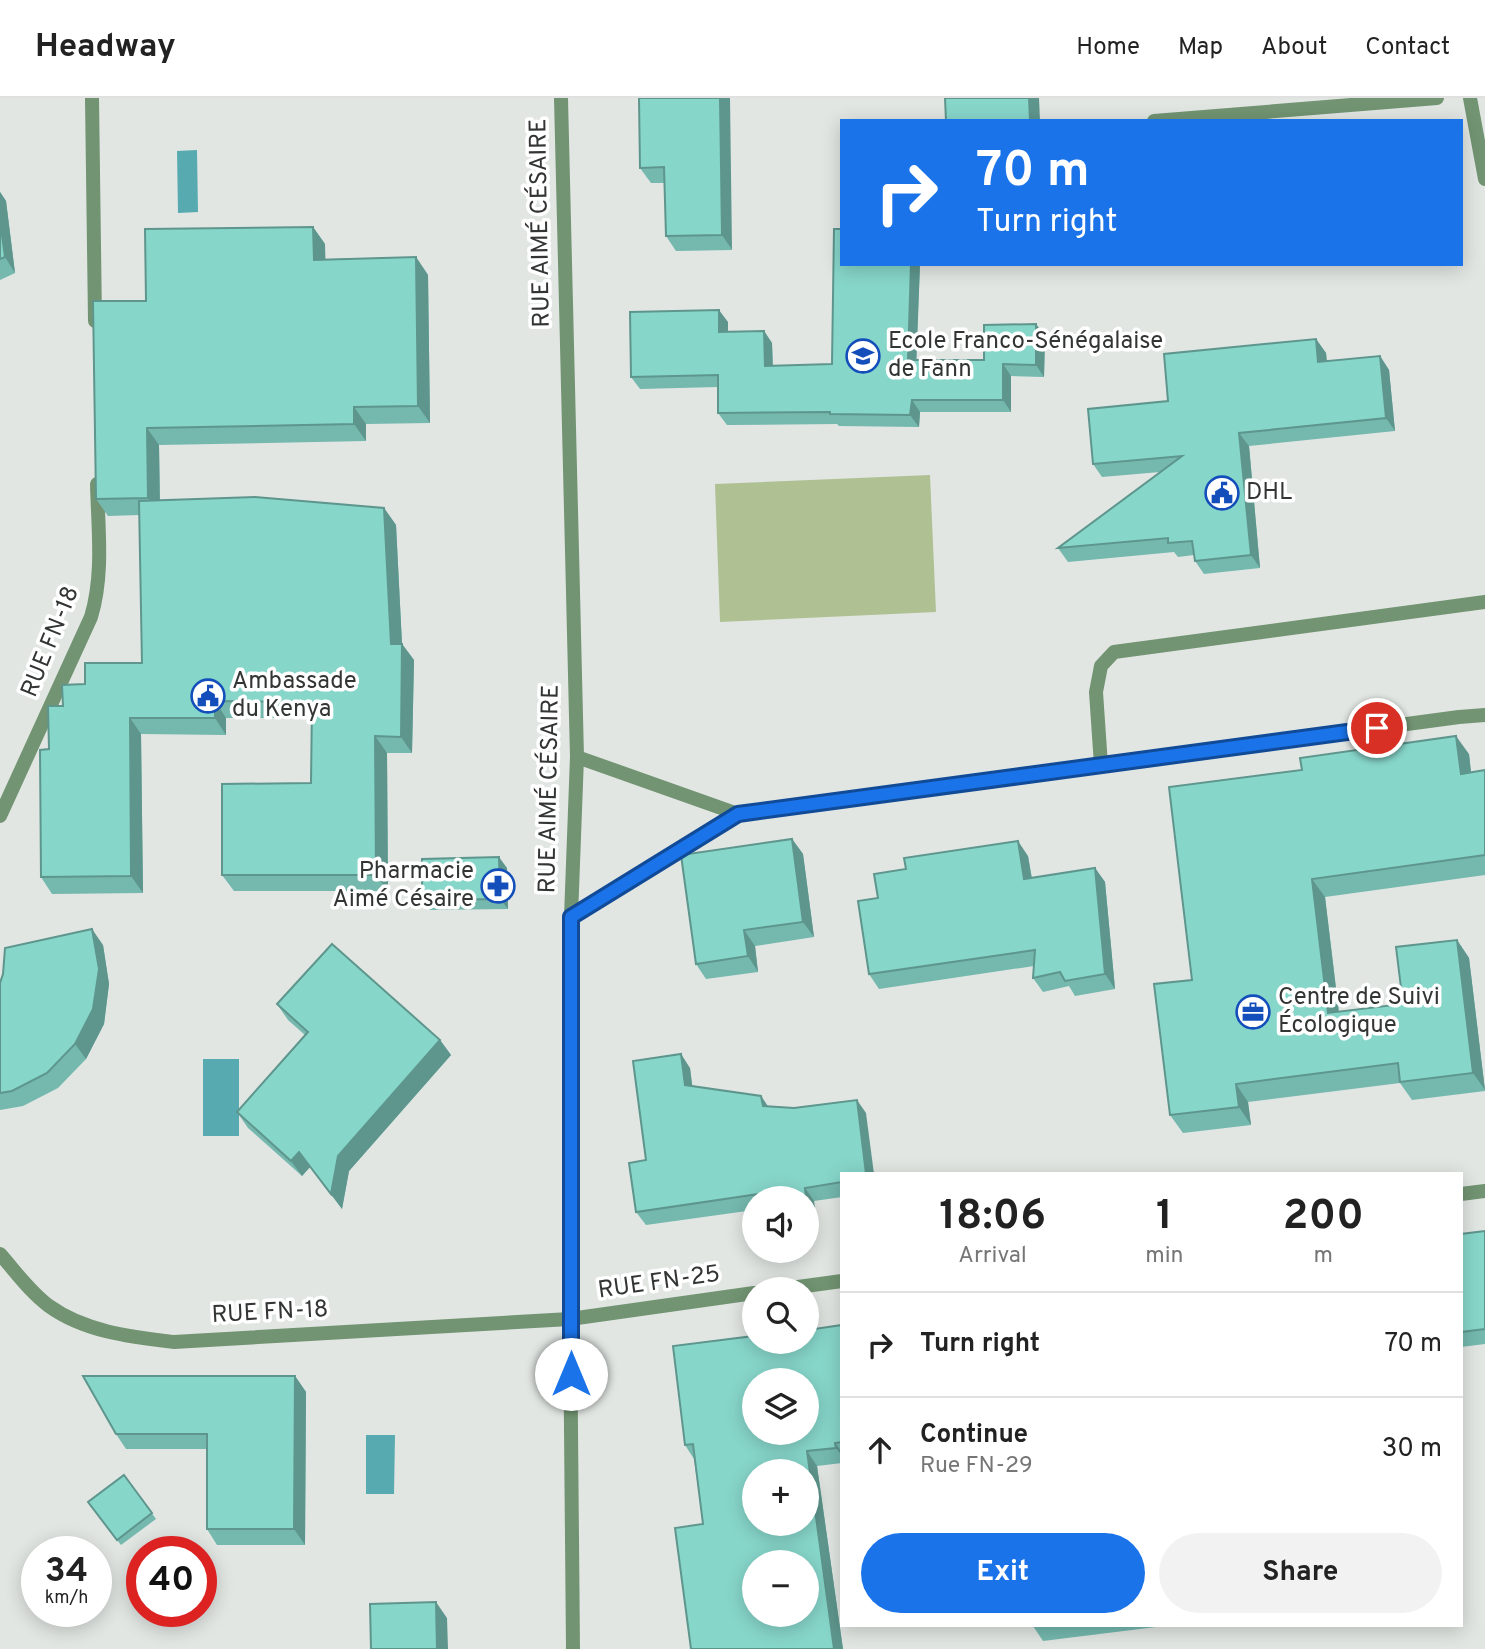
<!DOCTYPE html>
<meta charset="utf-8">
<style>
:root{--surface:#fff;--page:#f2f2f2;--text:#222;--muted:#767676;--line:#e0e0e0;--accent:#1a73e8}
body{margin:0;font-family:Overpass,sans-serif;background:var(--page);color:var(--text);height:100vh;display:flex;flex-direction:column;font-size:26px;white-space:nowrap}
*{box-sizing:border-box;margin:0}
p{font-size:23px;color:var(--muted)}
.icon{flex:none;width:38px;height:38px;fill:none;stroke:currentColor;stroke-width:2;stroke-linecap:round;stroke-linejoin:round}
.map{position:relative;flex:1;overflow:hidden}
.details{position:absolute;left:840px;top:1074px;width:623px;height:455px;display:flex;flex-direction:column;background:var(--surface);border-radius:0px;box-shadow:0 4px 18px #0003}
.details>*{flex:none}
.hud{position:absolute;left:840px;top:21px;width:623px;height:147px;border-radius:0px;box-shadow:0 4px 18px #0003;background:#1a73e8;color:#fff;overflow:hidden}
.fabs{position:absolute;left:742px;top:1088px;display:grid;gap:14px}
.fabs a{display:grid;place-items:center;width:77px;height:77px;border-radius:50%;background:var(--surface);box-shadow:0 4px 18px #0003;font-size:35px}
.speed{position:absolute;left:21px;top:1438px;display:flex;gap:14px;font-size:35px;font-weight:700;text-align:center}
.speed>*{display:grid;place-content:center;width:91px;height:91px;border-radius:50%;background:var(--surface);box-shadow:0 4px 18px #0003;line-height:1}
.speed small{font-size:18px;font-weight:400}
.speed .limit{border:10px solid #d22;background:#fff;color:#111}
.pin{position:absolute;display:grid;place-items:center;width:60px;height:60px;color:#fff;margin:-30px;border:4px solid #fff;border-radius:50%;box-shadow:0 2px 7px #0007}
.me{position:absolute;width:77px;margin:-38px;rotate:0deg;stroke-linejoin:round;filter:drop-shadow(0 0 5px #0008)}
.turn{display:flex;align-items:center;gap:24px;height:147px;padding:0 21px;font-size:32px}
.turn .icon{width:91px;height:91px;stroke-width:2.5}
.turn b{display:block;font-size:49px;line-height:60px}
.eta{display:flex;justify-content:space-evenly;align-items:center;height:119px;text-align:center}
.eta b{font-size:42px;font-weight:700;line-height:49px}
.action{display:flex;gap:14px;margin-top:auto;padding:14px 21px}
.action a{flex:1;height:80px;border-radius:42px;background:var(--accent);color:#fff;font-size:28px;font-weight:700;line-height:80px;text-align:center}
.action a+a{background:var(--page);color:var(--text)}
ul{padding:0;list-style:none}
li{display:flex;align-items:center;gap:21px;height:105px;padding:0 21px;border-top:2px solid var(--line)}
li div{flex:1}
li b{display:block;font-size:26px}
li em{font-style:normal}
header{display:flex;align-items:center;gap:42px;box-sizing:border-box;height:98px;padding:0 35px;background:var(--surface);border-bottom:2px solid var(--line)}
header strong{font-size:33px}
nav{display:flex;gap:38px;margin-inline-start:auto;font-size:24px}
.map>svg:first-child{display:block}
.green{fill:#afc193}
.water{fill:#58aab1}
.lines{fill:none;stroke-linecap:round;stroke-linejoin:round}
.service{stroke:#729472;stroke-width:14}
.minor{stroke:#729472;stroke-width:14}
.tertiary{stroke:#729472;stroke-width:14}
.wall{fill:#74b8ae}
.shaded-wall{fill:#5e968d}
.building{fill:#87d6ca;stroke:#5e968d;stroke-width:2;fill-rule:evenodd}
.route-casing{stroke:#114b97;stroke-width:18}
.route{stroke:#1a73e8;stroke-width:12}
.labels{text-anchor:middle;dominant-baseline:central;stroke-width:7;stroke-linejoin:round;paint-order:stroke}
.street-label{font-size:24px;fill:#333534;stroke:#fff}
.poi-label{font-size:24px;fill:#333534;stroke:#fff;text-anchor:start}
</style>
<header>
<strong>Headway</strong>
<nav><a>Home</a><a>Map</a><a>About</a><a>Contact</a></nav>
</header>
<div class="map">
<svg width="1485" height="1551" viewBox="0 0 1485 1551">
<rect width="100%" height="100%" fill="#e1e6e3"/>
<polygon class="green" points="930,377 936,514 720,524 715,386"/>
<g class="water">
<polygon points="197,52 198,114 178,115 177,53"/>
<rect x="203" y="961" width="36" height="77"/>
<polygon points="366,1337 395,1337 394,1396 366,1396"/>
</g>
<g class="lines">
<polyline class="service" points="1101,667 1096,594 1101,568 1114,554 1485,504"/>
<g class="minor">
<polyline points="92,0 95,223"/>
<polyline points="1470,0 1485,81"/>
<polyline points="1154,23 1437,0"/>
<polyline points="577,659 738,716"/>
<path d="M0,718L91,519C104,476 98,430 97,386"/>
<polyline points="571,819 738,716 1459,619 1485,617"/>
<polyline points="1461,1096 1485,1093"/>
<path d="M0,1156C15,1173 30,1194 49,1208C85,1234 132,1239 174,1244L570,1221L754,1195"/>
<polyline points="776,1192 842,1183"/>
</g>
<polyline class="tertiary" points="561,0 577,659 571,819 570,1221 573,1551"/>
</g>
<g class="wall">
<polygon points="639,0 732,152 676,153 666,138 665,85 651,85 640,70"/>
<polygon points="0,94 6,103 15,175 0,182"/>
<polygon points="313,129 325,146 325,161 416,159 428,177 430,325 366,326 366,343 159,347 160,402 384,410 396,427 402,546 414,562 412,655 387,655 388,793 234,793 222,777 311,685 312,620 226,620 226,637 141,636 143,795 52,796 41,779 49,651 63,608 85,586 142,565 139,417 108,418 96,401 146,203"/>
<polygon points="842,166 920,166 916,262 984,262 1036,226 1045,238 1044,279 1011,278 1011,314 920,314 919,329 839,328 837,326 727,327 718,315 718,289 640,291 631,279 728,224 728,234 764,233 772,245 773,268 832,266"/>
<polygon points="1316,241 1326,255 1327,264 1380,258 1389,272 1395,333 1249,348 1260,470 1204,476 1195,463 1194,457 1178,459 1174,454 1068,464 1058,450 1160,374 1102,379 1093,366 1168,303"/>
<polygon points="1469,656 1471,674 1485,672 1485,777 1325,799 1339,914 1403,906 1457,842 1469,860 1485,993 1412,1002 1400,985 1248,1004 1251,1027 1183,1035 1170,1017 1192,882 1169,689"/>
<polygon points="792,741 803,756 814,839 755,848 758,874 706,881 696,866"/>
<polygon points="1028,758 1032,780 1095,770 1105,784 1115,891 1075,898 1069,888 1043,894 1033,880 1034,868 879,891 869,876 878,800"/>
<polygon points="507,770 508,811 430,812 422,802"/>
<polygon points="103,847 109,886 104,926 86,961 58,990 23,1008 0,1012 0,885"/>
<polygon points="277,906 440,942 451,957 349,1073 342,1111 310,1069 302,1078 248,1030 237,1014 305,937 288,922"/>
<polygon points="690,970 692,988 761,998 768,1008 866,1015 842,1076 842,1099 814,1103 815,1113 807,1114 807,1101 754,1101 754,1112 646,1127 636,1114 646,1062"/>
<polygon points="1485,1133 1485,1246 1461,1249 1461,1136"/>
<polygon points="842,1227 842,1365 817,1368 843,1551 691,1551 703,1426 694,1361 685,1347"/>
<polygon points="295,1278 306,1294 305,1447 217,1447 207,1431 207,1351 126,1351 116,1336"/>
<polygon points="124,1377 156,1421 121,1447 88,1404"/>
<polygon points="1033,1528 1164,1528 1043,1543"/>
</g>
<g class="shaded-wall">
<polygon points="720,0 730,0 732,152 722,137"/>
<polygon points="1029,0 1039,0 1040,23 1030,23"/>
<polygon points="0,94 6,103 15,175 5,159 0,123"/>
<polygon points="313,129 325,146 326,179 314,162"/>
<polygon points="416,159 428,177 430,325 418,308"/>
<polygon points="911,166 920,166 916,274 908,262"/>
<polygon points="719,212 728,224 728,246 719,234"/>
<polygon points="1036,226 1045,238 1044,279 1036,267"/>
<polygon points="764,233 772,245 773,280 765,268"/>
<polygon points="1316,241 1326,255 1328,278 1318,264"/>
<polygon points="1380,258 1389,272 1395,333 1386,320"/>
<polygon points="1003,266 1011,278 1011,314 1003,302"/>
<polygon points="912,302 920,314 919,329 910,317"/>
<polygon points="354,309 366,326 366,343 354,326"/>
<polygon points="147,330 159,347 160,417 148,400"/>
<polygon points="1239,335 1249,348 1260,470 1251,457"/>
<polygon points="384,410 396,427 402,546 414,562 412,655 401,639 391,546"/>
<polygon points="215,603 226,620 226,637 215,620"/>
<polygon points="130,620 141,636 143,795 131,778"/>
<polygon points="375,638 387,655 388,793 376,777"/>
<polygon points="1456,638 1469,656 1473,693 1461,676"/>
<polygon points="792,741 803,756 814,839 803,824"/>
<polygon points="1018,743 1028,758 1034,795 1024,781"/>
<polygon points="499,759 507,770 508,811 500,801"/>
<polygon points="1095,770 1105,784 1115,891 1105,876"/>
<polygon points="1312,781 1325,799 1341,933 1328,915"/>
<polygon points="92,831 103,847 109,886 104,926 86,961 75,946"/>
<polygon points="744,832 755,848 758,874 748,858"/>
<polygon points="1457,842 1469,860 1485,992 1473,975"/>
<polygon points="440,942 451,957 349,1073 342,1111 331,1096 338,1058"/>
<polygon points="681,956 690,970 694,1001 685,987"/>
<polygon points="1236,986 1248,1004 1251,1027 1239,1009"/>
<polygon points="761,998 770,1012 763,1008"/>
<polygon points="857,1002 866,1015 874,1076 866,1076"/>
<polygon points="299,1054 310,1069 302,1078 291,1063"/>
<polygon points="805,1090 814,1103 815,1113 806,1100"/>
<polygon points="295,1278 306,1294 305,1447 294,1431"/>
<polygon points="835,1345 842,1354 842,1358 836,1350"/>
<polygon points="807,1353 817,1368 843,1551 834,1551"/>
<polygon points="436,1504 447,1520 448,1551 437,1551"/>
</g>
<g class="building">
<polygon points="639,0 720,0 722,137 666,138 664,69 640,70"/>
<polygon points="945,0 1029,0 1030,23 946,23"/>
<polygon points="0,123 5,159 0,161"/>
<polygon points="313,129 314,162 416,159 418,308 354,309 354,326 147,330 148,400 96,401 93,203 146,203 145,131"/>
<polygon points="834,131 842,131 842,166 911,166 908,262 984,262 984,227 1036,226 1036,267 1003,266 1003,302 912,302 910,317 830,316 830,314 718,315 718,277 631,279 630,214 719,212 719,234 764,233 765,268 832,266"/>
<polygon points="1316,241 1318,264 1380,258 1386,320 1239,335 1251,457 1195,463 1192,443 1168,445 1168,440 1058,450 1182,358 1093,366 1088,311 1168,303 1164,256"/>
<polygon points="255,399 384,410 391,546 402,546 401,639 375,638 376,777 222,777 222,686 311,685 312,604 215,603 215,620 130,620 131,778 41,779 40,652 49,651 48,608 63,608 62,587 85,586 85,565 142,565 139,403"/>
<polygon points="1456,638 1461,676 1485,672 1485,757 1312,781 1328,915 1403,906 1396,849 1457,842 1473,975 1400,984 1398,965 1236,986 1239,1009 1170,1017 1154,886 1192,882 1169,689 1302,672 1300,660"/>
<polygon points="792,741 803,824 744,832 748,858 696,866 681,757"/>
<polygon points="1018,743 1024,781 1095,770 1105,876 1065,883 1060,874 1033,880 1035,852 869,876 858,803 878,800 874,776 906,771 904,760"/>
<polygon points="499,759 500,801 422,802 422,761"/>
<polygon points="92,831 99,871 93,911 75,946 47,975 12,993 0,995 0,885 3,876 5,850"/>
<polygon points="332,846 440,942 338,1058 331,1096 299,1054 291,1063 237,1014 308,934 277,906"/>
<polygon points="681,956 685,987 761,998 763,1008 794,1010 857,1002 866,1076 842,1076 842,1084 805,1090 806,1100 798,1101 759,1101 759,1096 636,1114 629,1065 646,1062 633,963"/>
<polygon points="1485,1133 1485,1231 1461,1234 1461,1136"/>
<path d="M842,1227V1344L835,1345L836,1350L807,1353L834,1551H691L675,1430L703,1426L693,1346L685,1347L673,1248L754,1238V1244H807V1232ZM754,1283H807V1335H754ZM754,1374H807V1426H754ZM754,1465H807V1517H754Z"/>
<polygon points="83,1278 295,1278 294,1431 207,1431 207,1336 116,1336"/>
<polygon points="124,1377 152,1415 117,1442 88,1404"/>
<polygon points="436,1504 437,1551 371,1551 370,1506"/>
</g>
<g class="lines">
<defs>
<polyline id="route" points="571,1276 571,819 738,716 1377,630"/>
</defs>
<use href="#route" class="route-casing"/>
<use href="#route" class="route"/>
</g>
<defs>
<symbol id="school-ring" viewBox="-11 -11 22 22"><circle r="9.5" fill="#fff" stroke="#134eba" stroke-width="1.5"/><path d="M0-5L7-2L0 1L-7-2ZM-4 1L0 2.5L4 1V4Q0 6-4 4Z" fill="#134eba"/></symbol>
<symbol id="civic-ring" viewBox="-11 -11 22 22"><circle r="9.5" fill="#fff" stroke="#134eba" stroke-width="1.5"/><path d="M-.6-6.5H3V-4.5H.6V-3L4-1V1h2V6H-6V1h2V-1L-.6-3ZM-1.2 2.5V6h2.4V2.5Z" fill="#134eba"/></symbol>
<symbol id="pharmacy-ring" viewBox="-11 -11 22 22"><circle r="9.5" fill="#fff" stroke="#134eba" stroke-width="1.5"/><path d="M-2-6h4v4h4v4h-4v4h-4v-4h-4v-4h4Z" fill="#134eba"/></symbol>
<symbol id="office-ring" viewBox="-11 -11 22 22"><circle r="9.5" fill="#fff" stroke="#134eba" stroke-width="1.5"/><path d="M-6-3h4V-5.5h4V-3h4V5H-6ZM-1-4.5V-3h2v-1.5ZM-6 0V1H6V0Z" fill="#134eba"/></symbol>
</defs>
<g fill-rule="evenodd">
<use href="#school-ring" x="844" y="239" width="38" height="38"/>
<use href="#civic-ring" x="1203" y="376" width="38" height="38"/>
<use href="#civic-ring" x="189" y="579" width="38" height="38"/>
<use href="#pharmacy-ring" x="479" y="769" width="38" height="38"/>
<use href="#office-ring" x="1234" y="895" width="38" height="38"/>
</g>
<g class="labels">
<g class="street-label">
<text transform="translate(541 125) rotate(-91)">RUE AIMÉ CÉSAIRE</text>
<text transform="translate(51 544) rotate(-68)">RUE FN-18</text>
<text transform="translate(550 691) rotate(-89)">RUE AIMÉ CÉSAIRE</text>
<text transform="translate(659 1185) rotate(-8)">RUE FN-25</text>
<text transform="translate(270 1215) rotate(-3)">RUE FN-18</text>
</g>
<g class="poi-label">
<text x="888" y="244">Ecole Franco-Sénégalaise<tspan x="888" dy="28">de Fann</tspan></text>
<text x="1246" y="395">DHL</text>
<text x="232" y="584">Ambassade<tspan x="232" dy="28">du Kenya</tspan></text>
<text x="474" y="774" text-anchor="end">Pharmacie<tspan x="474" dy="28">Aimé Césaire</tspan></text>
<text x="1278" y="900">Centre de Suivi<tspan x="1278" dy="28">Écologique</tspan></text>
</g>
</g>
</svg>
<div class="fabs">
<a><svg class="icon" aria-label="sound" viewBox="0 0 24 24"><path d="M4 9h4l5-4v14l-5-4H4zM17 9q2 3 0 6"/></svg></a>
<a><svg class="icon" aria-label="search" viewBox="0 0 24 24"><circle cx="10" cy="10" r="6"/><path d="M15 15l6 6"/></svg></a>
<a><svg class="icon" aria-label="layers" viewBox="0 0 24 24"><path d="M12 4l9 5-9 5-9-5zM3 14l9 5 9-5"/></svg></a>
<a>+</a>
<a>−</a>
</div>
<div class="speed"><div>34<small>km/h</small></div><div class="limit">40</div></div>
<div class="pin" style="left:1377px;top:630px;background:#d93025"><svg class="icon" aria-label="arrive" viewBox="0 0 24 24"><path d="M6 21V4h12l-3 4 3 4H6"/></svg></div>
<svg class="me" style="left:571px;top:1276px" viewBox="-20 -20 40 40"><circle r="19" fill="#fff"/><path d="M0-13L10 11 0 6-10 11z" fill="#1a73e8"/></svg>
<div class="hud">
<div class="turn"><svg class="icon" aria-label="right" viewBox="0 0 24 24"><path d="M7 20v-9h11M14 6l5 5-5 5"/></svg><div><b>70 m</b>Turn right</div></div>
</div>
<section class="details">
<div class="eta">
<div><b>18:06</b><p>Arrival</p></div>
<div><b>1</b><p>min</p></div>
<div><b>200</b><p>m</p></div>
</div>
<ul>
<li><svg class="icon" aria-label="right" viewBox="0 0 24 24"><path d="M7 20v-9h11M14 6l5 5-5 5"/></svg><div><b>Turn right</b></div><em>70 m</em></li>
<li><svg class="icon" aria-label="ahead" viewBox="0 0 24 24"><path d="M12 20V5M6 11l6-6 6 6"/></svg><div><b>Continue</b><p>Rue FN-29</p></div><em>30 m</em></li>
</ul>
<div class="action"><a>Exit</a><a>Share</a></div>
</section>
</div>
